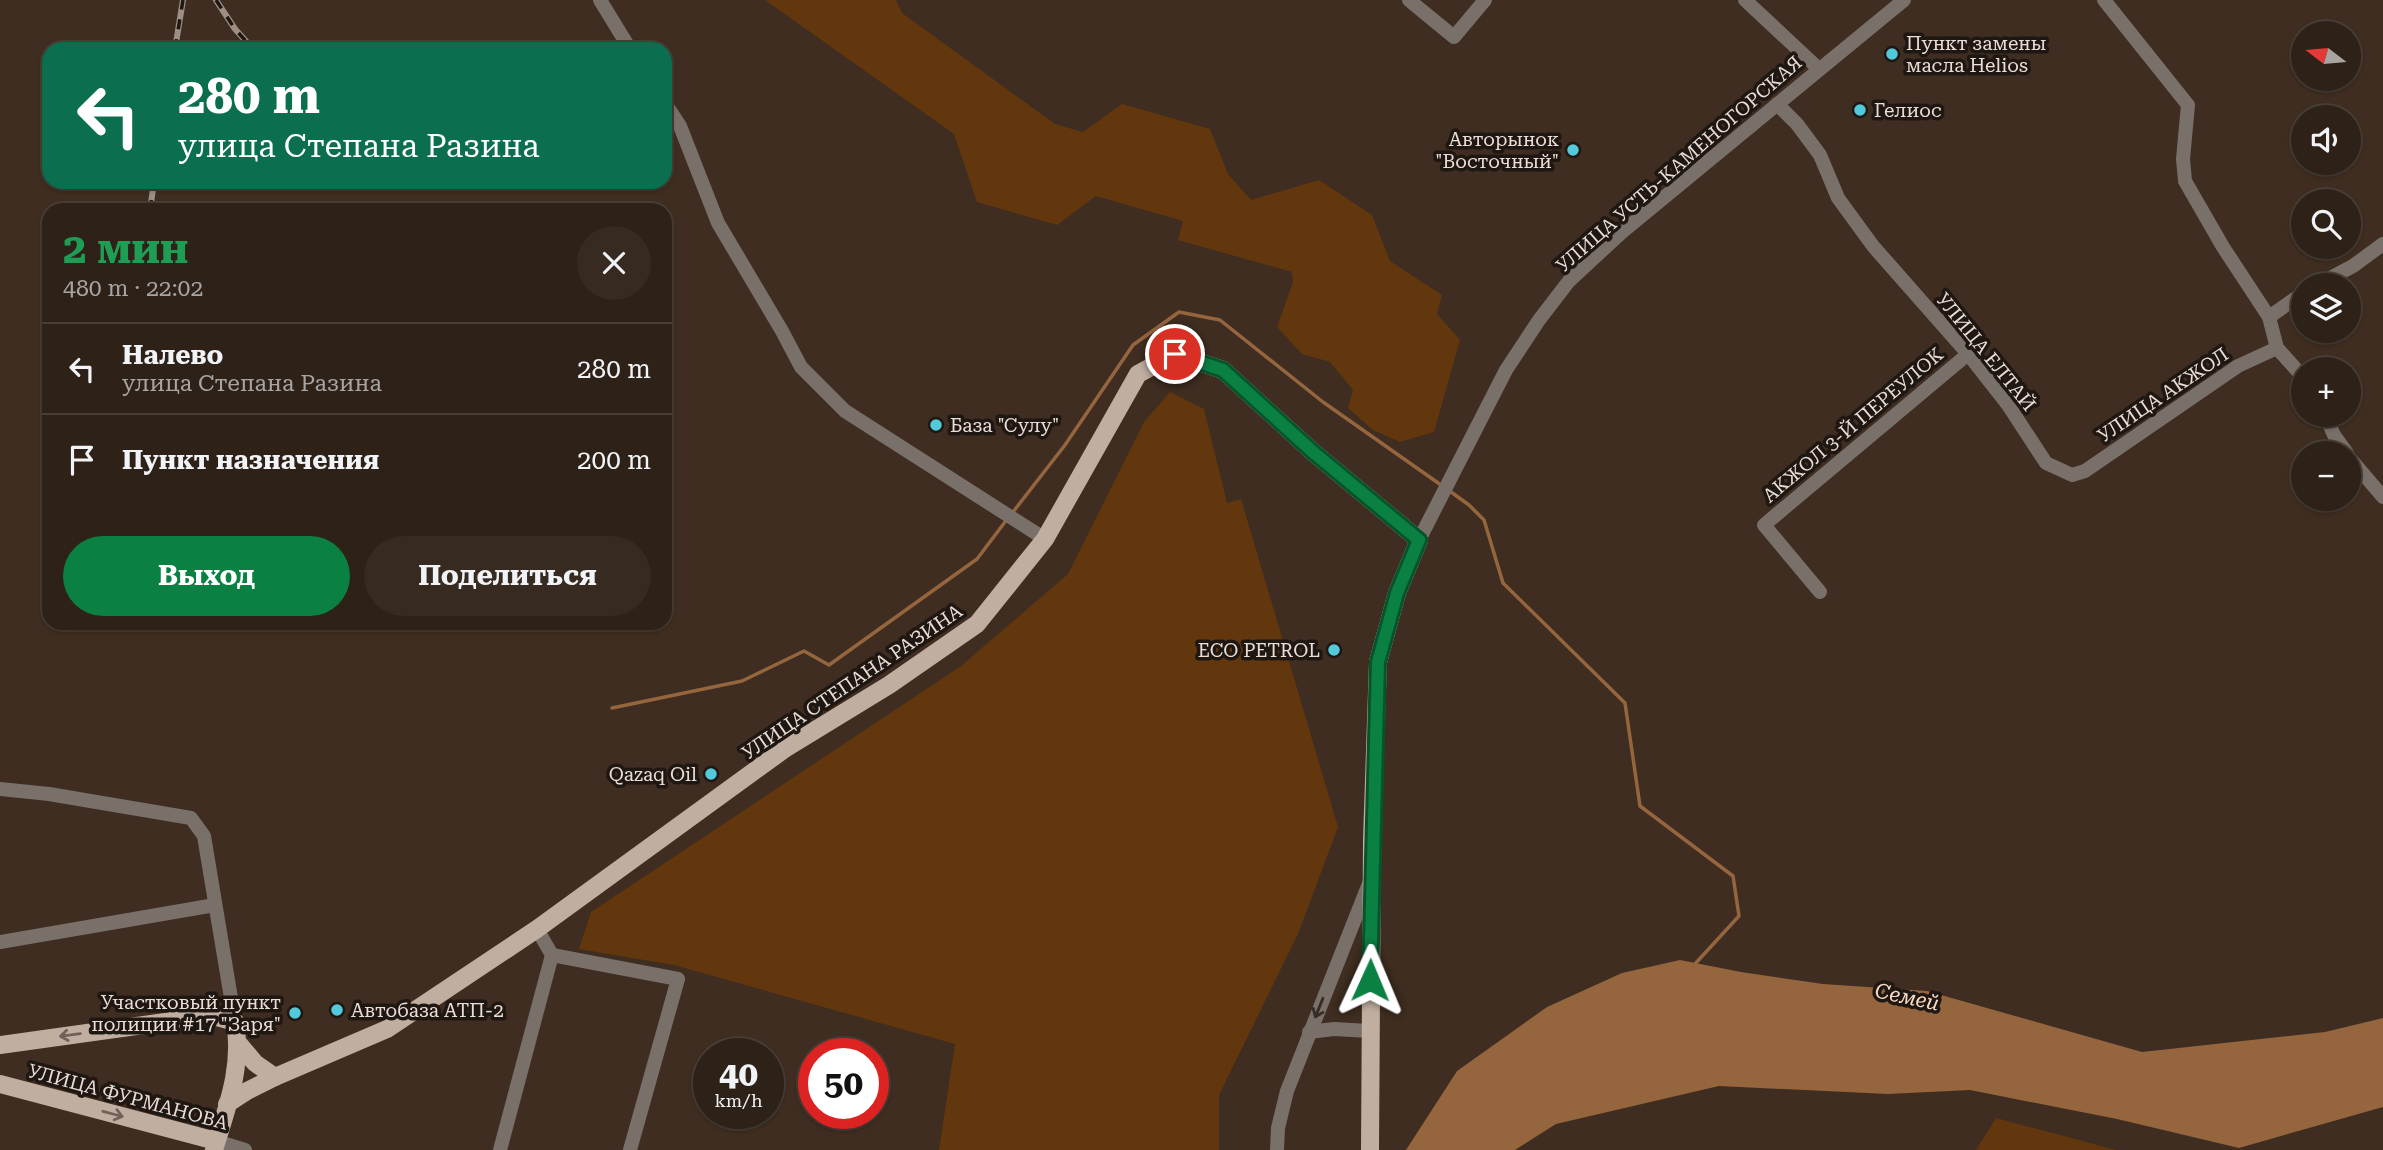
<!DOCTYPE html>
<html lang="ru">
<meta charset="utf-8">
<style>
:root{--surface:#2e2218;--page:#362a21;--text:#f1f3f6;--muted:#a7a4a2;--line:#493f37;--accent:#0b8043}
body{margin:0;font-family:"Roboto Serif",serif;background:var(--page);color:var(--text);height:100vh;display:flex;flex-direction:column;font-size:26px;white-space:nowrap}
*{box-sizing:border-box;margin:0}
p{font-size:23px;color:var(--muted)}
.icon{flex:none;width:38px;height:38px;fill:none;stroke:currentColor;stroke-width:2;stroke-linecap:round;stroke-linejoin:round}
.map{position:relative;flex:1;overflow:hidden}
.sheet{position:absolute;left:42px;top:203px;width:630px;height:427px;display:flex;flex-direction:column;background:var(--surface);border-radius:21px;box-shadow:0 2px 5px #0004,0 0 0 2px var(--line)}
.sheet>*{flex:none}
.guide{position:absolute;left:42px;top:42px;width:630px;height:147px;border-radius:21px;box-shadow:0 2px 5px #0004,0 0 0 2px var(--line);background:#0b6e4f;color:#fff;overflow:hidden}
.needle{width:46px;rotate:286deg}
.controls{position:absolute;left:2291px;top:21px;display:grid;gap:14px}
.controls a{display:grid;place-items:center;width:70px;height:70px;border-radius:50%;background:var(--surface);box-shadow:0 2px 5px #0004,0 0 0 2px var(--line);font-size:35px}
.speed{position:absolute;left:693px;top:1038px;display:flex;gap:14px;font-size:35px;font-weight:700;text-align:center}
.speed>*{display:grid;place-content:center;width:91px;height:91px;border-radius:50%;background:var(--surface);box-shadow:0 2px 5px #0004,0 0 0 2px var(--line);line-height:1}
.speed small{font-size:18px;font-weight:400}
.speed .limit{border:10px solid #d22;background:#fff;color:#111}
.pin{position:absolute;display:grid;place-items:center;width:60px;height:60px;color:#fff;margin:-30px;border:4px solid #fff;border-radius:50%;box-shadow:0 2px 7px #0007}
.me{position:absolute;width:77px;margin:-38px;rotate:1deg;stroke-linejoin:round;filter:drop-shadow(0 0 5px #0008)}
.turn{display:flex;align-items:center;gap:24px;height:147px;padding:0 21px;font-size:32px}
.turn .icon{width:91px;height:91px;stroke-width:2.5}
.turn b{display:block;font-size:49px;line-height:60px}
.round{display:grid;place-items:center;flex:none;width:74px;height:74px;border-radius:37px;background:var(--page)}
.head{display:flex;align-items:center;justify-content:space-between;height:119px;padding:0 21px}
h1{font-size:42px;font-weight:700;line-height:52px;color:#1e9e55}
.cta{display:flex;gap:14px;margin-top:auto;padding:14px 21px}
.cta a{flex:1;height:80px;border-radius:42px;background:var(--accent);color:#fff;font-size:28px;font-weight:700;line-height:80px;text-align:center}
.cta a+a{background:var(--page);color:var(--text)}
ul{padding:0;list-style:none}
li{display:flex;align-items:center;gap:21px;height:91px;padding:0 21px;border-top:2px solid var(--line)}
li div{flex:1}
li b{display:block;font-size:26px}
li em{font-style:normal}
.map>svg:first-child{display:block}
.green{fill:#62370e}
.water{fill:#95653e}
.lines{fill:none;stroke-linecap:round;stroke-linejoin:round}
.stream{stroke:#95653e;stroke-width:3.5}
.minor{stroke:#79706a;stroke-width:14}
.major{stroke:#c0aea1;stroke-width:18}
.rail-casing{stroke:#9d8f84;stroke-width:6}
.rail{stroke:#1f1712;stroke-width:3.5;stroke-dasharray:10;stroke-linecap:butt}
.oneway{stroke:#362d28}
.oneway2{stroke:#70625a}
.route-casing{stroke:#07532c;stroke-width:18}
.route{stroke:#0b8043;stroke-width:12}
.poi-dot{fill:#53cadc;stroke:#1f1712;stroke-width:2.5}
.labels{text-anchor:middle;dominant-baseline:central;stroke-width:7;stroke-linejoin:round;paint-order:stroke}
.poi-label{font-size:19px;fill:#e9ddd5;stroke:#1f1712;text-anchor:start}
.street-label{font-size:19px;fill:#e9ddd5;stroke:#1f1712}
.water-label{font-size:21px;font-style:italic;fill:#fadcc6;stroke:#1f1712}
</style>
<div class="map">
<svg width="2383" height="1150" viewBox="0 0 2383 1150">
<rect width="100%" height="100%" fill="#3e2d20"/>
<g class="green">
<polygon points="765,0 896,0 902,13 1055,124 1083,132 1122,104 1210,129 1228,174 1251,200 1319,180 1372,215 1390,261 1442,295 1437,314 1460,340 1434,432 1400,442 1373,430 1348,408 1353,390 1330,362 1302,354 1277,327 1293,282 1292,272 1178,240 1183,221 1096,196 1057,225 977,202 954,134"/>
<polygon points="1170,392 1204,409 1227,503 1241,499 1338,827 1298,934 1219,1095 1219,1150 939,1150 955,1044 674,965 579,949 591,912 961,666 1068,574 1144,422"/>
<polygon points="1996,1118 2116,1150 1976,1150"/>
</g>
<polygon class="water" points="1680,960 1741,972 1823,984 1927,991 2142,1052 2325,1032 2383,1018 2383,1107 2239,1148 2117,1119 1970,1090 1888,1094 1719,1086 1556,1124 1515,1150 1406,1150 1457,1071 1547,1007 1622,973"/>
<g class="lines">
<g class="stream">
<polyline points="1447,489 1469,505 1484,520 1503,583 1625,703 1640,806 1733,876 1739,916 1694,965"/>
<polyline points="1013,512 1065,445 1133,345 1179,312 1220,320 1323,402 1441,485"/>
<polyline points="612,708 742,681 804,651 829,665 977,559 1008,518"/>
</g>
<g class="minor">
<polyline points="600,0 630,49"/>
<polyline points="1409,0 1454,37 1485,0"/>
<polyline points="1745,0 1819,69"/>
<polyline points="2104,0 2188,105 2183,159 2185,181 2223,247 2269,317 2277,348 2303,377"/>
<polyline points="665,103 680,126 718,223 782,331 801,367 845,411 1045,539"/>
<polyline points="1777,104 1797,124 1820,155 1838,198 1873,246 1968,354 2008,405 2046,463 2072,475 2085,471 2238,366 2277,348"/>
<polyline points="2317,285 2353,266 2383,244"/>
<polyline points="2269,317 2303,293"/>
<polyline points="2325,415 2334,435 2347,453"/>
<polyline points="2348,456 2383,497"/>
<polyline points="1419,540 1506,370 1539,320 1569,281 1622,232 1904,0"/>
<polyline points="1820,592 1764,525 1968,354"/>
<polyline points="0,789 49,794 191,818 204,836 235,1022"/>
<polyline points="0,942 215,905"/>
<polyline points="552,955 678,979 630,1150"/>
<polyline points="1309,1032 1334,1029 1369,1031"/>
<polyline points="216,1141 245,1150"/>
<polyline points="500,1150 552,955 537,929"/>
<polyline points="1277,1150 1278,1128 1287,1091 1370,881"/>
</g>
<g class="major">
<polyline points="239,1044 255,1063 275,1077"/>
<path d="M0,1045L201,1017H217L235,1022C243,1067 227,1107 214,1150"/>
<polyline points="0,1084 216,1141"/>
<polyline points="227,1104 247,1091 275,1077 387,1029 537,929 786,748 889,685 977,624 1045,539 1138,374 1175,354 1223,370 1313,452 1419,540 1397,593 1378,662 1372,840 1370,1150"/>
</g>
<defs>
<g id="rail">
<polyline points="216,0 235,29 253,49"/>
<polyline points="175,49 183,0"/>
<polyline points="150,210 154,182"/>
</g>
</defs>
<use href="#rail" class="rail-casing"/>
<use href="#rail" class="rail"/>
</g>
<defs><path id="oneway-shaft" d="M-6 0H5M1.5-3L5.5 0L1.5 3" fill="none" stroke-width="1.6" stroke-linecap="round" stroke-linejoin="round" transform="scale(1.75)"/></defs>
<use class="oneway" href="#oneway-shaft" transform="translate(1319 1008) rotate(112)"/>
<g class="oneway2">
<use href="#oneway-shaft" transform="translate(70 1035) rotate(172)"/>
<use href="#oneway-shaft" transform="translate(113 1114) rotate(15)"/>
</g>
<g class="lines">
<defs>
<polyline id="route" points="1175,354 1223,370 1313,452 1419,540 1397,593 1378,662 1370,980"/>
</defs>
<use href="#route" class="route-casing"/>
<use href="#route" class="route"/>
</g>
<g class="poi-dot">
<circle cx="1892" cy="54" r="7"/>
<circle cx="1860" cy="110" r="7"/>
<circle cx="1573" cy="150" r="7"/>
<circle cx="936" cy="425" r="7"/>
<circle cx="1334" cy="650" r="7"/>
<circle cx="711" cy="774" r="7"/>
<circle cx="337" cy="1010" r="7"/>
<circle cx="295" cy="1013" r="7"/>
</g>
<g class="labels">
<g class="poi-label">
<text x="1906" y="43">Пункт замены<tspan x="1906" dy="22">масла Helios</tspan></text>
<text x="1874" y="110">Гелиос</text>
<text x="1559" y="139" text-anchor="end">Авторынок<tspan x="1559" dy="22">"Восточный"</tspan></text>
<text x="950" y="425">База "Сулу"</text>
<text x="1320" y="650" text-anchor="end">ECO PETROL</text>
<text x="697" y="774" text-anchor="end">Qazaq Oil</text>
<text x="281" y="1002" text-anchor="end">Участковый пункт<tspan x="281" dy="22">полиции #17 "Заря"</tspan></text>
<text x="351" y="1010">Автобаза АТП-2</text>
</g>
<g class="street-label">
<text transform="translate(1679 164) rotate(-41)">УЛИЦА УСТЬ-КАМЕНОГОРСКАЯ</text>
<text transform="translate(1986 352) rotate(51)">УЛИЦА ЕЛТАЙ</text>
<text transform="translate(2163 395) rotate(-34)">УЛИЦА АКЖОЛ</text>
<text transform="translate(1853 425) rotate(-40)">АКЖОЛ 3-Й ПЕРЕУЛОК</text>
<text transform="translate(852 682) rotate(-34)">УЛИЦА СТЕПАНА РАЗИНА</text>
<text transform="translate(128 1097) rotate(15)">УЛИЦА ФУРМАНОВА</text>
</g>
<g class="water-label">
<text transform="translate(1907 997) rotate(12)">Семей</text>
</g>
</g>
</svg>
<div class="controls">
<a><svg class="needle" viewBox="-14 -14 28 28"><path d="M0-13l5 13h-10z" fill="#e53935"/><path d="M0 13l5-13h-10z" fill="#a7a4a2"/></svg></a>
<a><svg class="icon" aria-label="sound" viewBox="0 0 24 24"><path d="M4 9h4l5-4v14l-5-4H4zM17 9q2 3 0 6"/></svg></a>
<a><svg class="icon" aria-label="search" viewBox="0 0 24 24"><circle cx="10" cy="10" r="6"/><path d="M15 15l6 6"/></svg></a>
<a><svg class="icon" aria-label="layers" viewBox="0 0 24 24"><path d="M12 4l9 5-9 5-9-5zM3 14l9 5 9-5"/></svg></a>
<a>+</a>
<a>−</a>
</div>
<div class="speed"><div>40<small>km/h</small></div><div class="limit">50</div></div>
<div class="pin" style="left:1175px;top:354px;background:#d93025"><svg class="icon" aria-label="arrive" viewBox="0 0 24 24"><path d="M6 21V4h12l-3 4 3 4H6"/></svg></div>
<svg class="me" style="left:1370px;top:980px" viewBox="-20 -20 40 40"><path d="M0-17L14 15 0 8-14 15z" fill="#0b8043" stroke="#fff" stroke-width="4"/></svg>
<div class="guide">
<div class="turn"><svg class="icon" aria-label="left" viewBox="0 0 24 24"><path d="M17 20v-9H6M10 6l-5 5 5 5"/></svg><div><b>280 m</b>улица Степана Разина</div></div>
</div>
<section class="sheet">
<div class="head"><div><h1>2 мин</h1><p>480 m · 22:02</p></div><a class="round"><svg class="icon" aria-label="close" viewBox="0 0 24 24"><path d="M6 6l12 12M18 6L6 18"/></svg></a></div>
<ul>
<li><svg class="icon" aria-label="left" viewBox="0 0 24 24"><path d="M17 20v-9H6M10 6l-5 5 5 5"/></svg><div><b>Налево</b><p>улица Степана Разина</p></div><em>280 m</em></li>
<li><svg class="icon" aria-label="arrive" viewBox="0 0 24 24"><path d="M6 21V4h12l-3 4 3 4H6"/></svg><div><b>Пункт назначения</b></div><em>200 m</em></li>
</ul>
<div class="cta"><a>Выход</a><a>Поделиться</a></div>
</section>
</div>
